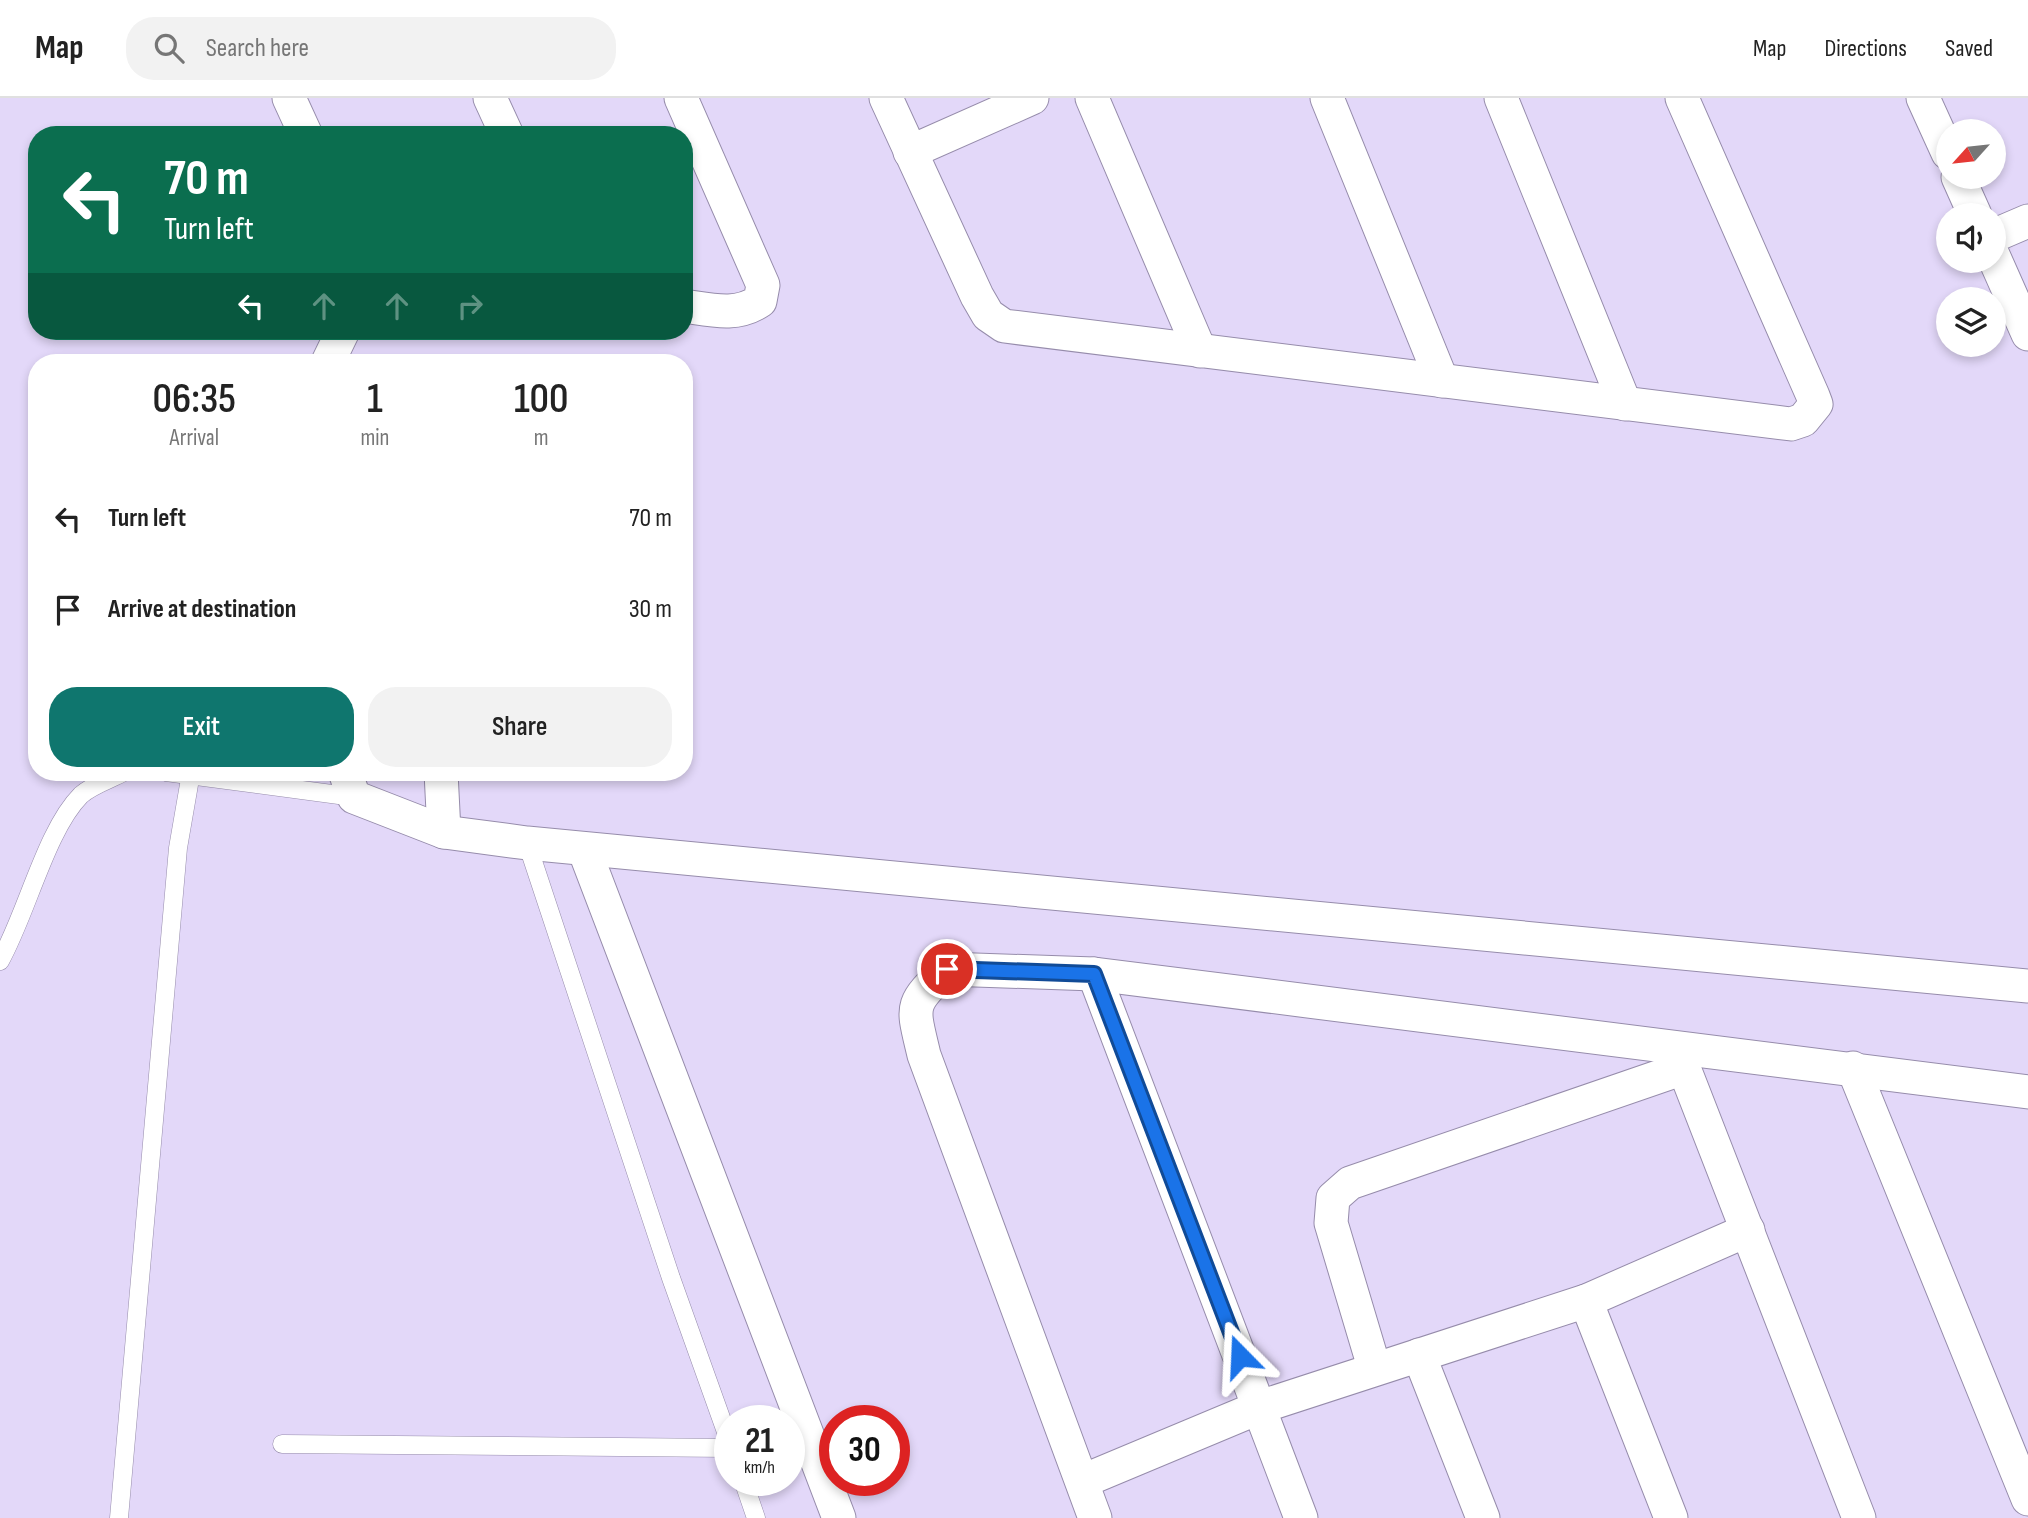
<!DOCTYPE html>
<style>
:root{--surface:#fff;--page:#f2f2f2;--text:#222;--muted:#767676;--line:#e0e0e0;--accent:#0f766e}
body{margin:0;font-family:"Sofia Sans Condensed",sans-serif;background:var(--page);color:var(--text);height:100vh;display:flex;flex-direction:column;font-size:26px;white-space:nowrap}
*{box-sizing:border-box;margin:0}
p{font-size:23px;color:var(--muted)}
.icon{flex:none;width:38px;height:38px;fill:none;stroke:currentColor;stroke-width:2;stroke-linecap:round;stroke-linejoin:round}
.map{position:relative;flex:1;overflow:hidden}
.sheet{position:absolute;left:28px;top:256px;width:665px;height:427px;display:flex;flex-direction:column;background:var(--surface);border-radius:28px;box-shadow:0 4px 10px #0003}
.sheet>*{flex:none}
.hud{position:absolute;left:28px;top:28px;width:665px;height:214px;border-radius:28px;box-shadow:0 4px 10px #0003;background:#0b6e4f;color:#fff;overflow:hidden}
.needle{width:46px;rotate:243deg}
.fabs{position:absolute;left:1936px;top:21px;display:grid;gap:14px}
.fabs a{display:grid;place-items:center;width:70px;height:70px;border-radius:50%;background:var(--surface);box-shadow:0 4px 10px #0003;font-size:35px}
.speed{position:absolute;left:714px;top:1307px;display:flex;gap:14px;font-size:35px;font-weight:700;text-align:center}
.speed>*{display:grid;place-content:center;width:91px;height:91px;border-radius:50%;background:var(--surface);box-shadow:0 4px 10px #0003;line-height:1}
.speed small{font-size:18px;font-weight:400}
.speed .limit{border:10px solid #d22;background:#fff;color:#111}
.pin{position:absolute;display:grid;place-items:center;width:60px;height:60px;color:#fff;margin:-30px;border:4px solid #fff;border-radius:50%;box-shadow:0 2px 7px #0007}
.me{position:absolute;width:77px;margin:-38px;rotate:339deg;stroke-linejoin:round;filter:drop-shadow(0 0 5px #0008)}
.turn{display:flex;align-items:center;gap:24px;height:147px;padding:0 21px;font-size:32px}
.turn .icon{width:91px;height:91px;stroke-width:2.5}
.turn b{display:block;font-size:49px;line-height:60px}
.lanes{display:flex;align-items:center;height:66px;padding:0 21px;background:#0003;justify-content:center;gap:35px;direction:ltr}
.lanes .off{opacity:.35}
.eta{display:flex;justify-content:space-evenly;align-items:center;height:119px;text-align:center}
.eta b{font-size:42px;font-weight:600;line-height:49px}
.action{display:flex;gap:14px;margin-top:auto;padding:14px 21px}
.action a{flex:1;height:80px;border-radius:28px;background:var(--accent);color:#fff;font-size:28px;font-weight:600;line-height:80px;text-align:center}
.action a+a{background:var(--page);color:var(--text)}
ul{padding:0;list-style:none}
li{display:flex;align-items:center;gap:21px;height:91px;padding:0 21px}
li div{flex:1}
li b{display:block;font-size:26px}
li em{font-style:normal}
header{display:flex;align-items:center;gap:42px;box-sizing:border-box;height:98px;padding:0 35px;background:var(--surface);border-bottom:2px solid var(--line)}
header strong{font-size:33px}
nav{display:flex;gap:38px;margin-inline-start:auto;font-size:24px}
.search{width:490px;height:63px;background:var(--page);display:flex;align-items:center;gap:18px;box-sizing:border-box;padding:0 24px;border-radius:28px;color:var(--muted);font-size:26px}
.map>svg:first-child{display:block}
.lines{fill:none;stroke-linecap:round;stroke-linejoin:round}
.service-casing{stroke:#968cab;stroke-width:19}
.minor-casing{stroke:#968cab;stroke-width:35}
.service{stroke:#fff;stroke-width:18}
.minor{stroke:#fff;stroke-width:33}
.route-casing{stroke:#114b97;stroke-width:18}
.route{stroke:#1a73e8;stroke-width:12}
</style>
<header>
<strong>Map</strong>
<div class="search"><svg class="icon" aria-label="search" viewBox="0 0 24 24"><circle cx="10" cy="10" r="6"/><path d="M15 15l6 6"/></svg>Search here</div>
<nav><a>Map</a><a>Directions</a><a>Saved</a></nav>
</header>
<div class="map">
<svg width="2028" height="1420" viewBox="0 0 2028 1420">
<rect width="100%" height="100%" fill="#e3d8f9"/>
<g class="lines">
<defs>
<g id="service">
<polyline points="166,674 354,699"/>
<polyline points="527,745 671,1180 730,1345"/>
<path d="M0,863C27,815 46,732 81,697C92,687 111,681 124,674"/>
<polyline points="282,1346 730,1350"/>
<polyline points="743,1382 756,1420"/>
<polyline points="119,1420 178,750 191,675"/>
</g>
<g id="minor">
<polyline points="289,0 306,37"/>
<polyline points="490,0 507,37"/>
<path d="M681,0L763,187L760,203C736,219 712,212 684,208"/>
<polyline points="886,0 977,198 988,217 1004,228 1791,326 1803,322 1816,306 1813,298 1682,0"/>
<polyline points="1092,0 1200,253"/>
<polyline points="1327,0 1442,283"/>
<polyline points="1501,0 1625,306"/>
<polyline points="1923,0 1948,55"/>
<polyline points="910,54 1032,0"/>
<polyline points="1958,79 1975,117"/>
<polyline points="1993,138 2028,123"/>
<polyline points="1993,157 2028,236"/>
<polyline points="328,264 343,233"/>
<polyline points="345,674 354,699 444,734 527,745 2028,888"/>
<polyline points="441,674 444,734"/>
<polyline points="584,751 839,1420"/>
<polyline points="1094,876 1301,1420"/>
<polyline points="1673,951 1684,970 1859,1420"/>
<polyline points="1853,970 2028,1401"/>
<polyline points="1586,1203 1671,1420"/>
<polyline points="1419,1257 1483,1420"/>
<polyline points="1374,1269 1331,1125 1333,1100 1350,1085 1684,970"/>
<polyline points="1083,1383 1260,1309 1586,1203 1748,1132"/>
<path d="M1095,1420L924,957C912,906 909,908 947,871L1094,876L2028,994"/>
</g>
</defs>
<use href="#service" class="service-casing"/>
<use href="#minor" class="minor-casing"/>
<use href="#service" class="service"/>
<use href="#minor" class="minor"/>
</g>
<g class="lines">
<defs>
<polyline id="route" points="947,871 1094,876 1240,1258"/>
</defs>
<use href="#route" class="route-casing"/>
<use href="#route" class="route"/>
</g>
</svg>
<div class="fabs">
<a><svg class="needle" viewBox="-14 -14 28 28"><path d="M0-13l5 13h-10z" fill="#e53935"/><path d="M0 13l5-13h-10z" fill="#767676"/></svg></a>
<a><svg class="icon" aria-label="sound" viewBox="0 0 24 24"><path d="M4 9h4l5-4v14l-5-4H4zM17 9q2 3 0 6"/></svg></a>
<a><svg class="icon" aria-label="layers" viewBox="0 0 24 24"><path d="M12 4l9 5-9 5-9-5zM3 14l9 5 9-5"/></svg></a>
</div>
<div class="speed"><div>21<small>km/h</small></div><div class="limit">30</div></div>
<div class="pin" style="left:947px;top:871px;background:#d93025"><svg class="icon" aria-label="arrive" viewBox="0 0 24 24"><path d="M6 21V4h12l-3 4 3 4H6"/></svg></div>
<svg class="me" style="left:1240px;top:1258px" viewBox="-20 -20 40 40"><path d="M0-17L14 15 0 8-14 15z" fill="#1a73e8" stroke="#fff" stroke-width="4"/></svg>
<div class="hud">
<div class="turn"><svg class="icon" aria-label="left" viewBox="0 0 24 24"><path d="M17 20v-9H6M10 6l-5 5 5 5"/></svg><div><b>70 m</b>Turn left</div></div>
<div class="lanes"><svg class="icon" aria-label="left" viewBox="0 0 24 24"><path d="M17 20v-9H6M10 6l-5 5 5 5"/></svg><svg class="icon off" aria-label="ahead" viewBox="0 0 24 24"><path d="M12 20V5M6 11l6-6 6 6"/></svg><svg class="icon off" aria-label="ahead" viewBox="0 0 24 24"><path d="M12 20V5M6 11l6-6 6 6"/></svg><svg class="icon off" aria-label="right" viewBox="0 0 24 24"><path d="M7 20v-9h11M14 6l5 5-5 5"/></svg></div>
</div>
<section class="sheet">
<div class="eta">
<div><b>06:35</b><p>Arrival</p></div>
<div><b>1</b><p>min</p></div>
<div><b>100</b><p>m</p></div>
</div>
<ul>
<li><svg class="icon" aria-label="left" viewBox="0 0 24 24"><path d="M17 20v-9H6M10 6l-5 5 5 5"/></svg><div><b>Turn left</b></div><em>70 m</em></li>
<li><svg class="icon" aria-label="arrive" viewBox="0 0 24 24"><path d="M6 21V4h12l-3 4 3 4H6"/></svg><div><b>Arrive at destination</b></div><em>30 m</em></li>
</ul>
<div class="action"><a>Exit</a><a>Share</a></div>
</section>
</div>
